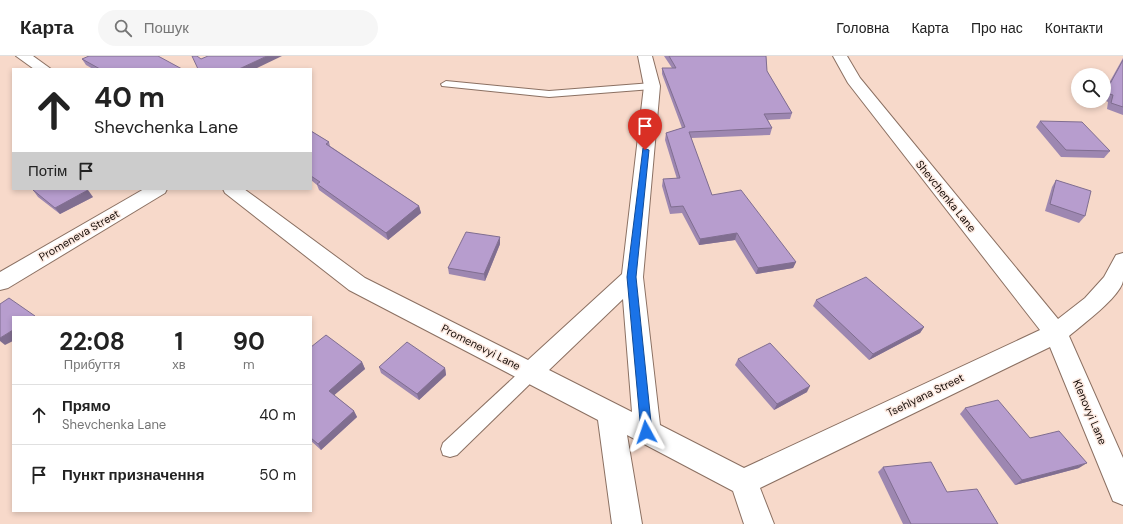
<!DOCTYPE html>
<html lang="uk">
<meta charset="utf-8">
<style>
:root{--surface:#fff;--page:#f6f6f6;--text:#222;--muted:#767676;--line:#e0e0e0}
body{margin:0;font-family:"DM Sans",sans-serif;background:var(--page);color:var(--text);height:100vh;display:flex;flex-direction:column;font-size:15px;white-space:nowrap}
*{box-sizing:border-box;margin:0}
p{font-size:13px;color:var(--muted)}
.icon{flex:none;width:22px;height:22px;fill:none;stroke:currentColor;stroke-width:2;stroke-linecap:round;stroke-linejoin:round}
.map{position:relative;flex:1;overflow:hidden}
.details{position:absolute;left:12px;top:260px;width:300px;height:196px;display:flex;flex-direction:column;background:var(--surface);border-radius:0px;box-shadow:0 2px 6px #0003}
.details>*{flex:none}
.top-card{position:absolute;left:12px;top:12px;width:300px;height:122px;border-radius:0px;box-shadow:0 2px 6px #0003;background:#fff;color:var(--text);overflow:hidden}
.controls{position:absolute;left:1071px;top:12px;display:grid;gap:8px}
.controls a{display:grid;place-items:center;width:40px;height:40px;border-radius:50%;background:var(--surface);box-shadow:0 2px 6px #0003;font-size:20px}
.pin{position:absolute;display:grid;place-items:center;width:34px;height:34px;color:#fff;margin:-41px -17px;border-radius:50% 50% 50% 0;rotate:-45deg;box-shadow:0 0 4px #0007}
.pin .icon{rotate:45deg}
.me{position:absolute;width:44px;margin:-22px;rotate:355deg;stroke-linejoin:round;filter:drop-shadow(0 0 3px #0008)}
.turn{display:flex;align-items:center;gap:14px;height:84px;padding:0 16px;font-size:18px}
.turn .icon{width:52px;height:52px;stroke-width:2.5}
.turn b{display:block;font-size:28px;line-height:34px}
.then{display:flex;align-items:center;height:38px;padding:0 16px;background:#0003;gap:8px;font-size:15px}
.eta{display:flex;justify-content:space-evenly;align-items:center;height:68px;text-align:center}
.eta b{font-size:24px;font-weight:700;line-height:28px}
ul{padding:0;list-style:none}
li{display:flex;align-items:center;gap:12px;height:60px;padding:0 16px;border-top:1px solid var(--line)}
li div{flex:1}
li b{display:block;font-size:15px}
li em{font-style:normal}
header{display:flex;align-items:center;gap:24px;box-sizing:border-box;height:56px;padding:0 20px;background:var(--surface);border-bottom:1px solid var(--line)}
header strong{font-size:19px}
nav{display:flex;gap:22px;margin-inline-start:auto;font-size:14px}
.search{width:280px;height:36px;background:var(--page);display:flex;align-items:center;gap:10px;box-sizing:border-box;padding:0 14px;border-radius:22px;color:var(--muted);font-size:15px}
.map>svg:first-child{display:block}
.lines{fill:none;stroke-linecap:round;stroke-linejoin:round}
.service-casing{stroke:#8b7062;stroke-width:2}
.minor-casing{stroke:#8b7062;stroke-width:2}
.service{fill:#fff;fill-rule:evenodd}
.minor{fill:#fff;fill-rule:evenodd}
.wall{fill:#9d87b1}
.shaded-wall{fill:#806e90}
.building{fill:#b79dce;stroke:#806e90}
.route{fill:#1a73e8;stroke:#114b97}
.labels{text-anchor:middle;dominant-baseline:central;stroke-width:3;stroke-linejoin:round;paint-order:stroke}
.street-label{font-size:11px;fill:#160c07;stroke:#fce9e0}
</style>
<header>
<strong>Карта</strong>
<div class="search"><svg class="icon" aria-label="search" viewBox="0 0 24 24"><circle cx="10" cy="10" r="6"/><path d="M15 15l6 6"/></svg>Пошук</div>
<nav><a>Головна</a><a>Карта</a><a>Про нас</a><a>Контакти</a></nav>
</header>
<div class="map">
<svg width="1123" height="468" viewBox="0 0 1123 468">
<rect width="100%" height="100%" fill="#f7d9ca"/>
<g class="lines">
<defs>
<g id="service">
<polygon points="446,25 549,35 652,27 657,30 652,33 549,41 442,30 441,28"/>
<polygon points="531,309 537,311 539,316 537,321 457,399 450,401 443,399 441,393 443,387 525,311"/>
</g>
<g id="minor">
<polygon points="16,0 33,0 51,13 34,13"/>
<path d="M638,0H652L660,30L643,221L660,369L744,412L1040,274L848,27L833,0H847L860,22L1058,263L1085,242L1104,221L1116,199L1123,197C1123,205 1123,216 1123,225C1120,241 1082,269 1069,280L1123,402V449L1113,445L1050,291L760,432L774,468H744L733,435L627,379L642,468H612L598,364L349,234L225,137L223,133H244L365,222L528,304L622,218L644,30ZM623,243L632,356L549,314Z"/>
<polygon points="144,133 167,133 165,137 8,232 0,234 0,216"/>
</g>
</defs>
<use href="#service" class="service-casing"/>
<use href="#minor" class="minor-casing"/>
<use href="#service" class="service"/>
<use href="#minor" class="minor"/>
</g>
<g class="wall">
<polygon points="664,0 766,0 767,15 792,57 790,63 768,64 772,72 770,79 691,82 712,139 796,206 793,212 756,218 735,184 699,189 682,157 670,158 662,130 663,123 677,123 665,84 666,77 682,72 662,18 662,12 672,12"/>
<polygon points="1123,2 1123,59 1107,53 1108,46 1104,44 1104,36"/>
<polygon points="82,3 182,13 93,13 86,9"/>
<polygon points="1040,65 1110,95 1104,102 1061,101 1036,71"/>
<polygon points="311,75 329,86 330,90 419,150 421,157 388,184 319,134 317,129 311,124"/>
<polygon points="1056,124 1085,160 1079,167 1045,155 1052,131"/>
<polygon points="33,134 93,141 60,158 38,141"/>
<polygon points="500,188 485,225 449,218 448,212"/>
<polygon points="816,244 924,271 920,277 869,304 813,250"/>
<polygon points="311,291 362,306 365,313 334,339 354,355 357,361 321,394 311,385"/>
<polygon points="738,303 807,336 774,354 735,309"/>
<polygon points="379,311 445,312 446,319 419,344 381,317"/>
<polygon points="965,352 1079,412 1015,429 960,358"/>
<polygon points="883,411 947,436 998,468 903,468 878,416"/>
</g>
<g class="shaded-wall">
<polygon points="267,0 282,0 255,13 239,13"/>
<polygon points="88,134 93,141 60,158 55,152"/>
<polygon points="419,150 421,157 388,184 386,177"/>
<polygon points="737,177 735,184 699,189 700,183"/>
<polygon points="500,181 500,188 485,225 484,218"/>
<polygon points="796,206 793,212 756,218 758,212"/>
<polygon points="924,271 920,277 869,304 873,298"/>
<polygon points="13,274 13,285 5,289 0,285 0,282"/>
<polygon points="362,306 365,313 332,341 329,335"/>
<polygon points="445,312 446,319 419,344 417,338"/>
<polygon points="810,330 807,336 774,354 777,348"/>
<polygon points="354,355 357,361 321,394 318,388"/>
<polygon points="1087,407 1079,412 1015,429 1022,424"/>
</g>
<g class="building">
<polygon points="89,0 158,0 182,13 100,13 82,3"/>
<polygon points="192,0 197,0 201,3 208,0 267,0 239,13 198,13"/>
<polygon points="669,0 766,0 767,15 792,57 764,58 772,72 689,76 712,139 741,134 796,206 758,212 737,177 700,183 683,150 671,151 663,123 680,122 666,77 685,71 662,12 676,12"/>
<polygon points="1123,4 1123,51 1111,47 1113,39 1105,37"/>
<polygon points="1040,65 1082,66 1110,95 1066,94"/>
<polygon points="311,75 329,86 326,88 419,150 386,177 317,128 320,126 311,120"/>
<polygon points="1056,124 1091,135 1085,160 1050,148"/>
<polygon points="35,133 87,133 88,134 55,152 33,134"/>
<polygon points="466,176 500,181 484,218 448,212"/>
<polygon points="866,221 924,271 873,298 816,244"/>
<polygon points="9,242 35,260 33,261 13,261 13,274 0,282 0,248"/>
<polygon points="326,279 362,306 329,335 354,355 318,388 311,382 311,291"/>
<polygon points="407,286 445,312 417,338 379,311"/>
<polygon points="770,287 810,330 777,348 738,303"/>
<polygon points="998,344 1030,382 1059,375 1087,407 1022,424 965,352"/>
<polygon points="931,406 947,436 977,433 998,468 911,468 883,411"/>
</g>
<polygon class="route" points="643,92 649,94 636,221 652,376 650,379 646,381 643,379 641,376 627,221"/>
<g class="labels">
<g class="street-label">
<text transform="translate(946 140) rotate(51)">Shevchenka Lane</text>
<text transform="translate(79 179) rotate(-30)">Promeneva Street</text>
<text transform="translate(481 291) rotate(27)">Promenevyi Lane</text>
<text transform="translate(925 339) rotate(-26)">Tsehlyana Street</text>
<text transform="translate(1090 356) rotate(67)">Klenovyi Lane</text>
</g>
</g>
</svg>
<div class="controls">
<a><svg class="icon" aria-label="search" viewBox="0 0 24 24"><circle cx="10" cy="10" r="6"/><path d="M15 15l6 6"/></svg></a>
</div>
<div class="pin" style="left:645px;top:94px;background:#d93025"><svg class="icon" aria-label="arrive" viewBox="0 0 24 24"><path d="M6 21V4h12l-3 4 3 4H6"/></svg></div>
<svg class="me" style="left:646px;top:376px" viewBox="-20 -20 40 40"><path d="M0-17L14 15 0 8-14 15z" fill="#1a73e8" stroke="#fff" stroke-width="4"/></svg>
<div class="top-card">
<div class="turn"><svg class="icon" aria-label="ahead" viewBox="0 0 24 24"><path d="M12 20V5M6 11l6-6 6 6"/></svg><div><b>40 m</b>Shevchenka Lane</div></div>
<div class="then">Потім<svg class="icon" aria-label="arrive" viewBox="0 0 24 24"><path d="M6 21V4h12l-3 4 3 4H6"/></svg></div>
</div>
<section class="details">
<div class="eta">
<div><b>22:08</b><p>Прибуття</p></div>
<div><b>1</b><p>хв</p></div>
<div><b>90</b><p>m</p></div>
</div>
<ul>
<li><svg class="icon" aria-label="ahead" viewBox="0 0 24 24"><path d="M12 20V5M6 11l6-6 6 6"/></svg><div><b>Прямо</b><p>Shevchenka Lane</p></div><em>40 m</em></li>
<li><svg class="icon" aria-label="arrive" viewBox="0 0 24 24"><path d="M6 21V4h12l-3 4 3 4H6"/></svg><div><b>Пункт призначення</b></div><em>50 m</em></li>
</ul>
</section>
</div>
